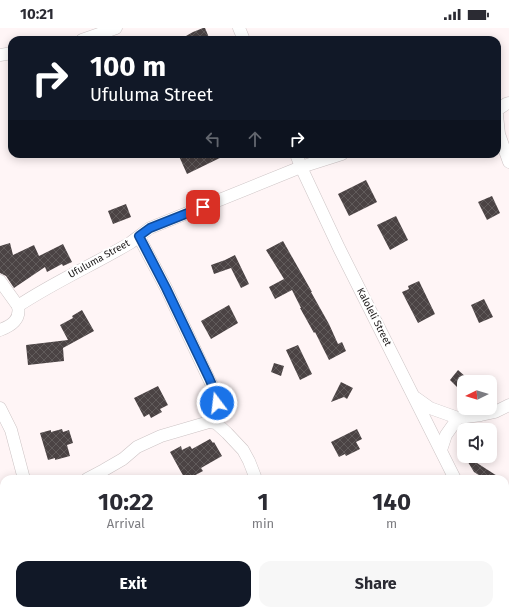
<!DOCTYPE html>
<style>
:root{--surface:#fff;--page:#f7f7f7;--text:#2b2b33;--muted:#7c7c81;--accent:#111827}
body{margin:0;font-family:"Fira Sans",sans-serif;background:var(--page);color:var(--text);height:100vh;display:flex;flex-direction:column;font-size:15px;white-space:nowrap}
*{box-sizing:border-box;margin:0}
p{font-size:13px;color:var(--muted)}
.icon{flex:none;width:22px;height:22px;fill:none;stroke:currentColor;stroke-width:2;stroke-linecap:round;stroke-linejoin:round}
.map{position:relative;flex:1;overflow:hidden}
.drawer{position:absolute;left:0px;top:447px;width:509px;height:140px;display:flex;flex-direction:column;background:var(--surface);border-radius:12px 12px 0 0;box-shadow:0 2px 10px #0003}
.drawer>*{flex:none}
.guide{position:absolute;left:8px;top:8px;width:493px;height:122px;border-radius:12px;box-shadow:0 2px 10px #0003;background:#111827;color:#fff;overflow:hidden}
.needle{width:26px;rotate:265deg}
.buttons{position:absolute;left:457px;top:347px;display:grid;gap:8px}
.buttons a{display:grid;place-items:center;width:40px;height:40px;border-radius:8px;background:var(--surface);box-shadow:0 2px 10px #0003;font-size:20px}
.pin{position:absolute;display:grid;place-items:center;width:34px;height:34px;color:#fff;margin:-17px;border-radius:8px;box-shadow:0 2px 6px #0006}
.me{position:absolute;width:44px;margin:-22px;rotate:345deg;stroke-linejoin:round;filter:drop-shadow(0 0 3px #0008)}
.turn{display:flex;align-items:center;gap:14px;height:84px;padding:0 16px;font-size:18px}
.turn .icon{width:52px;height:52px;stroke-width:2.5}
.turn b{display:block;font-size:28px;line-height:34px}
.lanes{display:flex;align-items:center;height:38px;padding:0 16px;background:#0003;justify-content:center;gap:20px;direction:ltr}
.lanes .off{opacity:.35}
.eta{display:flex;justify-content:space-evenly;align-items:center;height:68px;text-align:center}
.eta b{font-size:24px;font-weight:700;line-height:28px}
.button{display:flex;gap:8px;margin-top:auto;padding:8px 16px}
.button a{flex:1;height:46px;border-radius:12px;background:var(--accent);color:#fff;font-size:16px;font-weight:700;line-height:46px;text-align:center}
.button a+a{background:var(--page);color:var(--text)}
.status{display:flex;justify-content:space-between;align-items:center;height:28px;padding:0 20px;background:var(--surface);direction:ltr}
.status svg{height:11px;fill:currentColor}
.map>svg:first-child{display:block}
.building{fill:url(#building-cross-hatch)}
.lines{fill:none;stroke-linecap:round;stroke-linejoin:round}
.minor-casing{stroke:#cdc4c5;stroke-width:13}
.minor{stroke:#fff;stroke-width:12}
.route-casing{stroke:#114b97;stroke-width:10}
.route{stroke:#1a73e8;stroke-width:7}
.labels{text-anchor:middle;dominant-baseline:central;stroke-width:4;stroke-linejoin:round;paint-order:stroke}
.street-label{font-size:10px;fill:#1a1717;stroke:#fff}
</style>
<div class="status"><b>10:21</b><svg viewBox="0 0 49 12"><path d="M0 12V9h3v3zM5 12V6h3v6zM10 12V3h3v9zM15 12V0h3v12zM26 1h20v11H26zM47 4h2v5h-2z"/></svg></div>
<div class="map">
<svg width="509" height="587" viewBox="0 0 509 587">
<defs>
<pattern id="building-cross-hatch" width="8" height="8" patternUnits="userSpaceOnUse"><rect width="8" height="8" fill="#4b4344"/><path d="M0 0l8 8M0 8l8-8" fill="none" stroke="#615b5b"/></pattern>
</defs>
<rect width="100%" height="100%" fill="#fff5f6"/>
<g class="building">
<polygon points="203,0 205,0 210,12 179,12 193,4"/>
<polygon points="178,126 228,126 187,146"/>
<polygon points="366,152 377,174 349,188 338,166"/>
<polygon points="492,168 500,185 487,192 478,174"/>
<polygon points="126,176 131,189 113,196 108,183"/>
<polygon points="396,188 408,212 390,222 377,197"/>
<polygon points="283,213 312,264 311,264 329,296 338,316 342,314 346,323 329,332 315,304 314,305 300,280 301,280 292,262 275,271 269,259 284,251 266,222"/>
<polygon points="10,215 13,227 34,217 39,228 63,216 72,234 63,238 62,236 47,244 45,239 14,260 6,248 0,245 0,218"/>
<polygon points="235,227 249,256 241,260 231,240 214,246 211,237 225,232"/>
<polygon points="419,253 435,286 418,295 402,264 409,261 408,258"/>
<polygon points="484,271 493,289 479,295 471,277"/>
<polygon points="229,277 238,295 211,311 201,293"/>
<polygon points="82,282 94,303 63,320 64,333 28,337 26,317 68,312 60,297 73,290 72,288"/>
<polygon points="298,317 312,346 300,352 286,322"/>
<polygon points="274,335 284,338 281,348 271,344"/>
<polygon points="458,342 467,350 458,360 450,352"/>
<polygon points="341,354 353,360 347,371 344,369 331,374"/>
<polygon points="158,358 168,377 160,381 162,384 151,390 149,386 144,389 134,370"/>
<polygon points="62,401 63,404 69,402 73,415 67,417 70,428 55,432 55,430 48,432 40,405 51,402 51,404"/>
<polygon points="357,401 362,411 356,414 360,421 346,428 345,426 339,429 331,414"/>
<polygon points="210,411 213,415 214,414 222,428 201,440 203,443 188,451 185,451 170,424 181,418 182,422 190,418 192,421"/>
<polygon points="463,426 464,428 466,428 502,451 485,451 474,444"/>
</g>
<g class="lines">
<defs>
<g id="minor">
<polyline points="239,0 244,12"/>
<polyline points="82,12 116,0"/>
<polyline points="0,27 12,25"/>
<polyline points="497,82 506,76 509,75"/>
<polyline points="497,87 499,106 509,134"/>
<polyline points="296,126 301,139 339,220 455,451"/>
<path d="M139,209L166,260L216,366C217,379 215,383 209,394"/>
<polyline points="0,253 18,278"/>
<path d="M0,302C11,298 21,292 18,278C54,254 93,237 130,215C137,210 143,205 150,200L301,139L342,126"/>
<polyline points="416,370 430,380 458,390"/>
<polyline points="0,380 11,402 24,451"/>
<polyline points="441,422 446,407 458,390 481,387 495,384 509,377"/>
<polyline points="87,451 104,442 123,431 137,419 161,408 209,394 216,395 227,405 243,422 249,433 256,451"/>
<polyline points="0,538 4,536"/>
<polyline points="0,555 4,558"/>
<polyline points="505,555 508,561"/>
<polyline points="40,583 48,587"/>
<polyline points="324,583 326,587"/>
<polyline points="449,583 464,586"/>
<polyline points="177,587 184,583"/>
</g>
</defs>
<use href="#minor" class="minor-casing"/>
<use href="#minor" class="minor"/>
</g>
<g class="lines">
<defs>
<polyline id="route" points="203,179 150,200 139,208 166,260 209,350 216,366 217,375"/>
</defs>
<use href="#route" class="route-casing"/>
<use href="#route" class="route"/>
</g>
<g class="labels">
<g class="street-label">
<text transform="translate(99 231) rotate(-29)">Ufuluma Street</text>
<text transform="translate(374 289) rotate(63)">Kaloleli Street</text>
</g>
</g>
</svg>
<div class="buttons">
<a><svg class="needle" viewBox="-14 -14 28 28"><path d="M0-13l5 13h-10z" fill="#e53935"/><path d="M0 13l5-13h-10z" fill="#7c7c81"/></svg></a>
<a><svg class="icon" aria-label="sound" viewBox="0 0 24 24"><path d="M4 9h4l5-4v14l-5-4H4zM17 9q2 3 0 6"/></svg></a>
</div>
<div class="pin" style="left:203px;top:179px;background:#d93025"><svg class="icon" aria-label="arrive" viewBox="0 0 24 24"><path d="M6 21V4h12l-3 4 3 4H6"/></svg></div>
<svg class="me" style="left:217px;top:375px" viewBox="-20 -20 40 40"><circle r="17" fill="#1a73e8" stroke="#fff" stroke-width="3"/><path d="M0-11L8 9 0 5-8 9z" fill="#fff"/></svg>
<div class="guide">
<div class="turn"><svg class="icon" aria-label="right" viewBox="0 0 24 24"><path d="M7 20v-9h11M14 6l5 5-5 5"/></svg><div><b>100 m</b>Ufuluma Street</div></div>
<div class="lanes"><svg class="icon off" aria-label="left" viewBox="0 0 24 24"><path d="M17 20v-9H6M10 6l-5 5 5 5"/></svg><svg class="icon off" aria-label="ahead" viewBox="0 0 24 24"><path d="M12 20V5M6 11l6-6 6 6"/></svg><svg class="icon" aria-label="right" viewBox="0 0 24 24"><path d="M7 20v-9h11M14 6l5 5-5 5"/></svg></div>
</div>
<section class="drawer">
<div class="eta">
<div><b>10:22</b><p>Arrival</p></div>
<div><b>1</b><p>min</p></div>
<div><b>140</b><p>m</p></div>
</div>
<div class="button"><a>Exit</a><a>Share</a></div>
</section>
</div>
